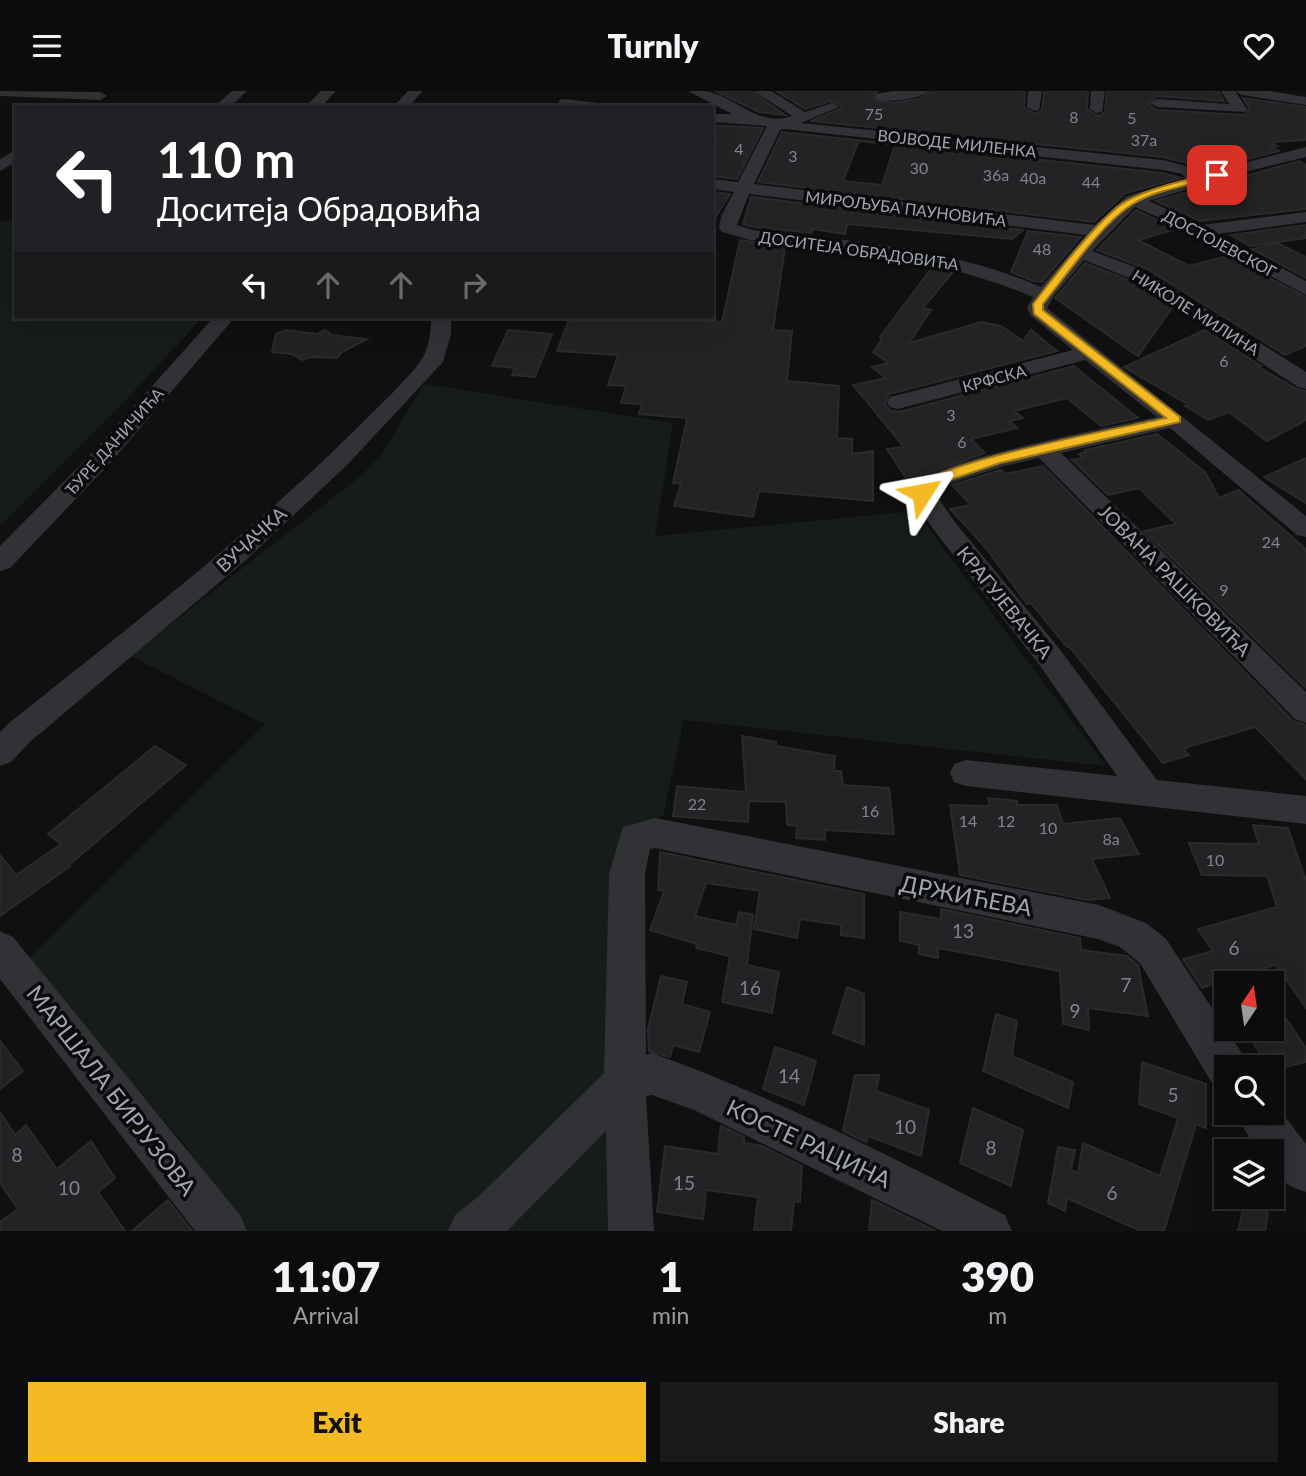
<!DOCTYPE html>
<meta charset="utf-8">
<style>
:root{--surface:#0c0c0d;--page:#1a1a1b;--text:#f1f3f6;--muted:#9a9b9d;--line:#2c2c2e;--accent:#f4ba24}
body{margin:0;font-family:Lato,sans-serif;background:var(--page);color:var(--text);height:100vh;display:flex;flex-direction:column;font-size:26px;white-space:nowrap}
*{box-sizing:border-box;margin:0}
p{font-size:23px;color:var(--muted)}
.icon{flex:none;width:38px;height:38px;fill:none;stroke:currentColor;stroke-width:2;stroke-linecap:round;stroke-linejoin:round}
.map{position:relative;height:1140px;overflow:hidden}
.drawer{display:flex;flex-direction:column;background:var(--surface);flex:1}
.drawer>*{flex:none}
.banner{position:absolute;left:14px;top:14px;width:700px;height:214px;border-radius:0px;box-shadow:0 7px 28px #0002,0 0 0 2px var(--line);background:#202124;color:#fff;overflow:hidden}
.needle{width:46px;rotate:13deg}
.controls{position:absolute;left:1214px;top:880px;display:grid;gap:14px}
.controls a{display:grid;place-items:center;width:70px;height:70px;border-radius:0px;background:var(--surface);box-shadow:0 7px 28px #0002,0 0 0 2px var(--line);font-size:35px}
.pin{position:absolute;display:grid;place-items:center;width:60px;height:60px;color:#fff;margin:-30px;border-radius:14px;box-shadow:0 4px 10px #0006}
.me{position:absolute;width:77px;margin:-38px;rotate:56deg;stroke-linejoin:round;filter:drop-shadow(0 0 5px #0008)}
.turn{display:flex;align-items:center;gap:24px;height:147px;padding:0 28px;font-size:32px}
.turn .icon{width:91px;height:91px;stroke-width:2.5}
.turn b{display:block;font-size:49px;line-height:60px}
.lanes{display:flex;align-items:center;height:66px;padding:0 28px;background:#0003;justify-content:center;gap:35px;direction:ltr}
.lanes .off{opacity:.35}
.eta{display:flex;justify-content:space-evenly;align-items:center;height:119px;text-align:center}
.eta b{font-size:42px;font-weight:800;line-height:49px}
.cta{display:flex;gap:14px;margin-top:auto;padding:14px 28px}
.cta a{flex:1;height:80px;border-radius:0px;background:var(--accent);color:#111;font-size:28px;font-weight:800;line-height:80px;text-align:center}
.cta a+a{background:var(--page);color:var(--text)}
header{display:flex;justify-content:space-between;align-items:center;height:91px;padding:0 28px;background:var(--surface);font-size:32px;font-weight:800}
.map>svg:first-child{display:block}
.green{fill:#161c17}
.building{fill:#232325;stroke:#2a2a2d;stroke-width:2;fill-rule:evenodd}
.lines{fill:none;stroke-linecap:round;stroke-linejoin:round}
.minor{fill:#313136;fill-rule:evenodd}
.route{fill:#f4ba24;stroke:#9f7917;stroke-width:2}
.labels{text-anchor:middle;dominant-baseline:central;stroke-width:7;stroke-linejoin:round;paint-order:stroke}
.number-label{font-size:16px;fill:#80848e}
.far-street-label{font-size:16px;fill:#a0a5b2;stroke:#0b0b0c}
.street-label{font-size:19px;fill:#a0a5b2;stroke:#0b0b0c}
.near-number-label{font-size:19px;fill:#80848e}
.near-street-label{font-size:23px;fill:#a0a5b2;stroke:#0b0b0c}
</style>
<header><svg class="icon" aria-label="menu" viewBox="0 0 24 24"><path d="M4 6h16M4 12h16M4 18h16"/></svg>Turnly<svg class="icon" aria-label="heart" viewBox="0 0 24 24"><path d="M12 20l-8-8c-3-5 5-10 8-4 3-6 11-1 8 4z"/></svg></header>
<div class="map">
<svg width="1306" height="1140" viewBox="0 0 1306 1140">
<rect width="100%" height="100%" fill="#101011"/>
<g class="green">
<polygon points="0,130 16,131 16,226 203,226 121,314 0,435"/>
<polygon points="424,293 673,332 655,445 916,420 1106,675 684,629 663,725 624,737 617,1140 247,1140 180,1048 26,870 265,633 130,565 362,384 382,363"/>
</g>
<g class="building">
<polygon points="715,0 752,0 785,24 759,21"/>
<polygon points="776,0 878,0 872,5 873,8 893,12 919,8 931,0 1025,0 1024,16 1035,23 1042,19 1044,0 1088,0 1087,18 1098,25 1105,21 1107,0 1213,0 1219,1 1224,10 1157,5 1148,13 1157,19 1245,24 1249,17 1243,7 1306,16 1306,49 1271,51 1277,55 1270,55 1279,60 1202,80 1195,74 1163,66 811,30 840,18 842,15 831,10 805,18"/>
<polygon points="712,34 763,37 737,88 712,85 712,61 718,50 712,49"/>
<path d="M782,41L1163,82L1181,87L1126,102L1094,131L758,91ZM859,50L895,54L882,94L843,90Z"/>
<polygon points="1299,70 1306,74 1306,118 1200,130 1156,110"/>
<polygon points="712,101 730,103 712,132"/>
<polygon points="751,106 1023,139 1012,148 847,133 845,143 813,138 811,142 753,136 743,133"/>
<polygon points="1136,119 1176,138 1138,149 1189,175 1227,165 1306,206 1306,255 1285,264 1147,178 1097,159"/>
<polygon points="1306,134 1306,147 1250,155 1231,144"/>
<polygon points="1028,140 1081,146 1042,191 1033,190 1011,181"/>
<polygon points="740,149 785,156 773,239 792,240 787,290 839,295 837,347 852,348 852,363 873,360 873,410 759,400 753,426 674,415 681,393 673,392 687,327 639,323 642,313 621,312 626,295 608,294 618,264 557,260 570,226 648,226 722,231"/>
<polygon points="1277,152 1306,166 1306,187 1252,158"/>
<polygon points="1085,172 1131,190 1172,217 1138,265 1055,207"/>
<polygon points="932,177 952,182 923,217 931,219 909,252 981,231 1001,235 1023,250 1031,239 1057,260 889,303 885,312 889,319 899,321 1074,275 1138,327 1101,335 1067,307 1014,320 1023,327 1010,330 1017,337 971,348 985,362 925,383 905,386 887,358 904,356 853,294 886,287 872,276 889,272 873,261 882,248 880,246"/>
<polygon points="286,239 317,243 325,239 332,244 367,248 342,261 337,267 311,266 302,269 292,263 272,261 276,243"/>
<polygon points="508,239 552,243 535,286 512,284 515,277 492,275"/>
<polygon points="1205,239 1261,275 1258,276 1297,298 1306,300 1306,329 1267,350 1229,321 1208,329 1185,315 1189,314 1124,276"/>
<polygon points="1157,343 1205,381 1219,407 1238,399 1306,458 1306,597 1144,440 1176,433 1139,397 1108,404 1072,369 1083,367 1079,363 1087,361 1085,359"/>
<polygon points="1306,367 1306,412 1264,386"/>
<polygon points="1043,375 1293,630 1306,634 1306,688 1255,636 1191,655 1183,658 1189,664 1163,672 1069,555 1067,556 1031,512 1027,513 986,457 950,418 971,414 952,394 1001,379 1005,383"/>
<polygon points="742,645 776,651 776,655 835,665 834,680 841,680 843,694 889,697 894,743 825,739 825,749 796,747 797,735 787,734 786,711 749,710 748,731 673,725 677,695 746,701"/>
<polygon points="155,655 186,674 69,774 70,775 0,825 0,764 16,784 61,753 48,743"/>
<polygon points="988,707 1017,710 1017,714 1057,714 1063,733 1120,727 1139,763 1092,768 1110,807 1087,809 960,784 950,714 990,715"/>
<polygon points="1253,734 1288,737 1306,790 1306,917 1276,874 1215,890 1216,892 1202,897 1183,868 1213,860 1198,838 1277,816 1267,785 1202,784 1189,752 1259,753"/>
<polygon points="660,761 864,803 864,847 841,844 841,834 800,828 797,847 754,838 760,800 706,792 695,825 736,834 739,821 753,823 747,874 779,881 772,922 722,911 730,865 696,857 697,853 650,839 664,800 658,799"/>
<polygon points="941,818 1080,847 1081,859 1127,865 1138,874 1148,925 1088,917 1089,939 1063,933 1060,880 938,857 938,867 919,863 919,854 900,850 900,821 941,828"/>
<polygon points="661,885 687,891 682,913 710,921 699,961 673,954 670,966 649,960 648,938"/>
<polygon points="847,896 864,903 864,954 833,942"/>
<polygon points="1272,907 1306,957 1306,971 1272,979 1244,938 1272,938"/>
<polygon points="996,923 1017,930 1012,965 1073,991 1068,1017 983,980"/>
<polygon points="0,950 23,980 0,998"/>
<polygon points="775,956 816,970 804,1014 763,998"/>
<polygon points="1142,971 1206,993 1206,1037 1196,1033 1164,1140 1141,1140 1067,1107 1065,1120 1048,1112 1058,1056 1075,1059 1071,1079 1078,1082 1083,1052 1160,1085 1178,1027 1139,1013"/>
<polygon points="855,984 879,984 876,1000 929,1019 921,1065 868,1045 866,1051 843,1040"/>
<polygon points="973,1017 1023,1039 1011,1095 960,1072"/>
<polygon points="0,1021 15,1044 26,1034 57,1078 91,1050 115,1087 98,1101 125,1140 0,1140 0,1131 18,1118 0,1092"/>
<polygon points="721,1035 744,1046 744,1052 762,1055 802,1075 800,1111 794,1110 791,1140 754,1140 758,1106 706,1099 703,1128 657,1121 665,1055 718,1063"/>
<polygon points="168,1109 192,1140 132,1140"/>
<polygon points="872,1109 936,1140 869,1140"/>
<polygon points="1245,1109 1268,1122 1265,1140 1238,1140"/>
</g>
<g class="lines">
<g class="minor">
<polygon points="0,0 100,1 107,5 100,9 0,5"/>
<polygon points="232,0 247,0 230,16 214,16"/>
<polygon points="321,0 336,0 321,16 305,16"/>
<polygon points="408,0 423,0 408,16 393,16"/>
<path d="M688,0C693,0 700,0 705,0C736,5 758,37 792,25L754,0H771L805,21L832,12L839,16L801,32L1163,69L1194,77L1201,83L1306,56V66L1241,82L1149,110L1202,134L1306,121V131L1218,143L1306,190V204L1167,130L1135,116L1092,160L1146,180L1306,281V298L1298,296L1132,188L1084,169L1053,206L1047,217L1306,425V446L1297,444L1170,337L1061,362L1306,601V632L1295,628L1039,367L1004,375L942,395L935,402L954,430L1058,556L1157,689L1306,705V733L966,695L954,691L950,682L954,673L966,669L1117,685L1038,572L936,442L909,402L911,396C928,370 1117,335 1157,326L1085,269L898,318L890,316L887,311L890,306L1073,259L1031,225L1027,217L1033,206C943,167 847,161 750,149L722,141L719,137L721,125L734,101L712,98V88L738,91L767,35L712,31V23H732ZM784,38L1163,79L1182,83L1186,88L1127,105L1095,134L754,93L780,39ZM749,103L1086,144L1041,196C949,156 850,150 752,139L737,134Z"/>
<path d="M893,0H929C920,8 883,14 874,6L876,3Z"/>
<polygon points="1028,0 1042,0 1039,19 1034,20 1027,16"/>
<polygon points="1091,0 1105,0 1102,21 1097,22 1090,18"/>
<polygon points="1221,0 1235,0 1247,18 1245,21 1157,16 1150,12 1157,8 1229,13"/>
<polygon points="1235,0 1269,0 1306,6 1306,14 1242,4"/>
<polygon points="564,8 598,12 605,16 559,15 559,9"/>
<polygon points="16,59 16,71 0,80 0,68"/>
<polygon points="214,226 235,226 111,371 10,477 0,480 0,455 93,361"/>
<path d="M431,226H451V243L443,271L348,373L246,469L31,650L11,671L0,675V641L9,632C129,536 252,442 361,333C375,319 419,278 425,262C430,251 431,238 431,226Z"/>
<path d="M655,727L1099,814L1146,832L1166,848L1242,962L1247,976H1227V997L1212,992L1140,872L1120,856L1098,848L655,757L650,758L645,783L646,964L652,962C774,1006 890,1065 1005,1124L1012,1140H942L694,1019L652,1004L646,1005L654,1140H608L606,1040L507,1140H448L455,1124L480,1104L604,982L609,783L623,736Z"/>
<polygon points="0,840 13,846 240,1124 247,1140 195,1140 0,888"/>
<polygon points="1272,1009 1306,1053 1306,1101 1290,1095 1272,1080 1272,1060 1257,1060 1235,1022 1272,1022"/>
</g>
</g>
<path class="route" d="M1217,81L1220,86C1192,94 1157,98 1133,113C1102,132 1067,184 1043,213V219L1180,326V331L1000,372L938,393L930,398L927,405H917V396C940,370 1122,337 1166,327L1034,223L1033,213C1052,188 1102,122 1128,109C1155,95 1188,89 1217,81Z"/>
<g class="labels">
<g class="number-label">
<text x="874" y="22">75</text>
<text x="1074" y="25">8</text>
<text x="1132" y="26">5</text>
<text x="1144" y="48">37a</text>
<text x="739" y="57">4</text>
<text x="793" y="64">3</text>
<text x="919" y="76">30</text>
<text x="996" y="83">36a</text>
<text x="1033" y="86">40a</text>
<text x="1091" y="90">44</text>
<text x="1042" y="157">48</text>
<text x="1224" y="269">6</text>
<text x="951" y="323">3</text>
<text x="962" y="350">6</text>
<text x="1271" y="450">24</text>
<text x="1224" y="498">9</text>
<text x="697" y="712">22</text>
<text x="870" y="719">16</text>
<text x="968" y="729">14</text>
<text x="1006" y="729">12</text>
<text x="1048" y="736">10</text>
<text x="1111" y="747">8a</text>
<text x="1215" y="768">10</text>
</g>
<g class="far-street-label">
<text transform="translate(957 52) rotate(6)">ВОЈВОДЕ МИЛЕНКА</text>
<text transform="translate(906 117) rotate(7)">МИРОЉУБА ПАУНОВИЋА</text>
<text transform="translate(1220 152) rotate(28)">ДОСТОЈЕВСКОГ</text>
<text transform="translate(859 159) rotate(8)">ДОСИТЕЈА ОБРАДОВИЋА</text>
<text transform="translate(1196 221) rotate(32)">НИКОЛЕ МИЛИНА</text>
<text transform="translate(994 287) rotate(-15)">КРФСКА</text>
<text transform="translate(114 350) rotate(-48)">ЂУРЕ ДАНИЧИЋА</text>
</g>
<g class="street-label">
<text transform="translate(251 448) rotate(-42)">ВУЧАЧКА</text>
<text transform="translate(1175 489) rotate(45)">ЈОВАНА РАШКОВИЋА</text>
<text transform="translate(1005 511) rotate(51)">КРАГУЈЕВАЧКА</text>
</g>
<g class="near-number-label">
<text x="963" y="839">13</text>
<text x="1234" y="856">6</text>
<text x="1126" y="893">7</text>
<text x="750" y="896">16</text>
<text x="1075" y="919">9</text>
<text x="789" y="984">14</text>
<text x="1173" y="1003">5</text>
<text x="905" y="1035">10</text>
<text x="991" y="1056">8</text>
<text x="17" y="1063">8</text>
<text x="684" y="1091">15</text>
<text x="69" y="1096">10</text>
<text x="1112" y="1101">6</text>
</g>
<g class="near-street-label">
<text transform="translate(966 804) rotate(11)">ДРЖИЋЕВА</text>
<text transform="translate(112 999) rotate(52)">МАРШАЛА БИРЈУЗОВА</text>
<text transform="translate(809 1052) rotate(25)">КОСТЕ РАЦИНА</text>
</g>
</g>
</svg>
<div class="controls">
<a><svg class="needle" viewBox="-14 -14 28 28"><path d="M0-13l5 13h-10z" fill="#e53935"/><path d="M0 13l5-13h-10z" fill="#9a9b9d"/></svg></a>
<a><svg class="icon" aria-label="search" viewBox="0 0 24 24"><circle cx="10" cy="10" r="6"/><path d="M15 15l6 6"/></svg></a>
<a><svg class="icon" aria-label="layers" viewBox="0 0 24 24"><path d="M12 4l9 5-9 5-9-5zM3 14l9 5 9-5"/></svg></a>
</div>
<div class="pin" style="left:1217px;top:84px;background:#d93025"><svg class="icon" aria-label="arrive" viewBox="0 0 24 24"><path d="M6 21V4h12l-3 4 3 4H6"/></svg></div>
<svg class="me" style="left:922px;top:402px" viewBox="-20 -20 40 40"><path d="M0-17L14 15 0 8-14 15z" fill="#f4ba24" stroke="#fff" stroke-width="4"/></svg>
<div class="banner">
<div class="turn"><svg class="icon" aria-label="left" viewBox="0 0 24 24"><path d="M17 20v-9H6M10 6l-5 5 5 5"/></svg><div><b>110 m</b>Доситеја Обрадовића</div></div>
<div class="lanes"><svg class="icon" aria-label="left" viewBox="0 0 24 24"><path d="M17 20v-9H6M10 6l-5 5 5 5"/></svg><svg class="icon off" aria-label="ahead" viewBox="0 0 24 24"><path d="M12 20V5M6 11l6-6 6 6"/></svg><svg class="icon off" aria-label="ahead" viewBox="0 0 24 24"><path d="M12 20V5M6 11l6-6 6 6"/></svg><svg class="icon off" aria-label="right" viewBox="0 0 24 24"><path d="M7 20v-9h11M14 6l5 5-5 5"/></svg></div>
</div>
</div>
<section class="drawer">
<div class="eta">
<div><b>11:07</b><p>Arrival</p></div>
<div><b>1</b><p>min</p></div>
<div><b>390</b><p>m</p></div>
</div>
<div class="cta"><a>Exit</a><a>Share</a></div>
</section>
